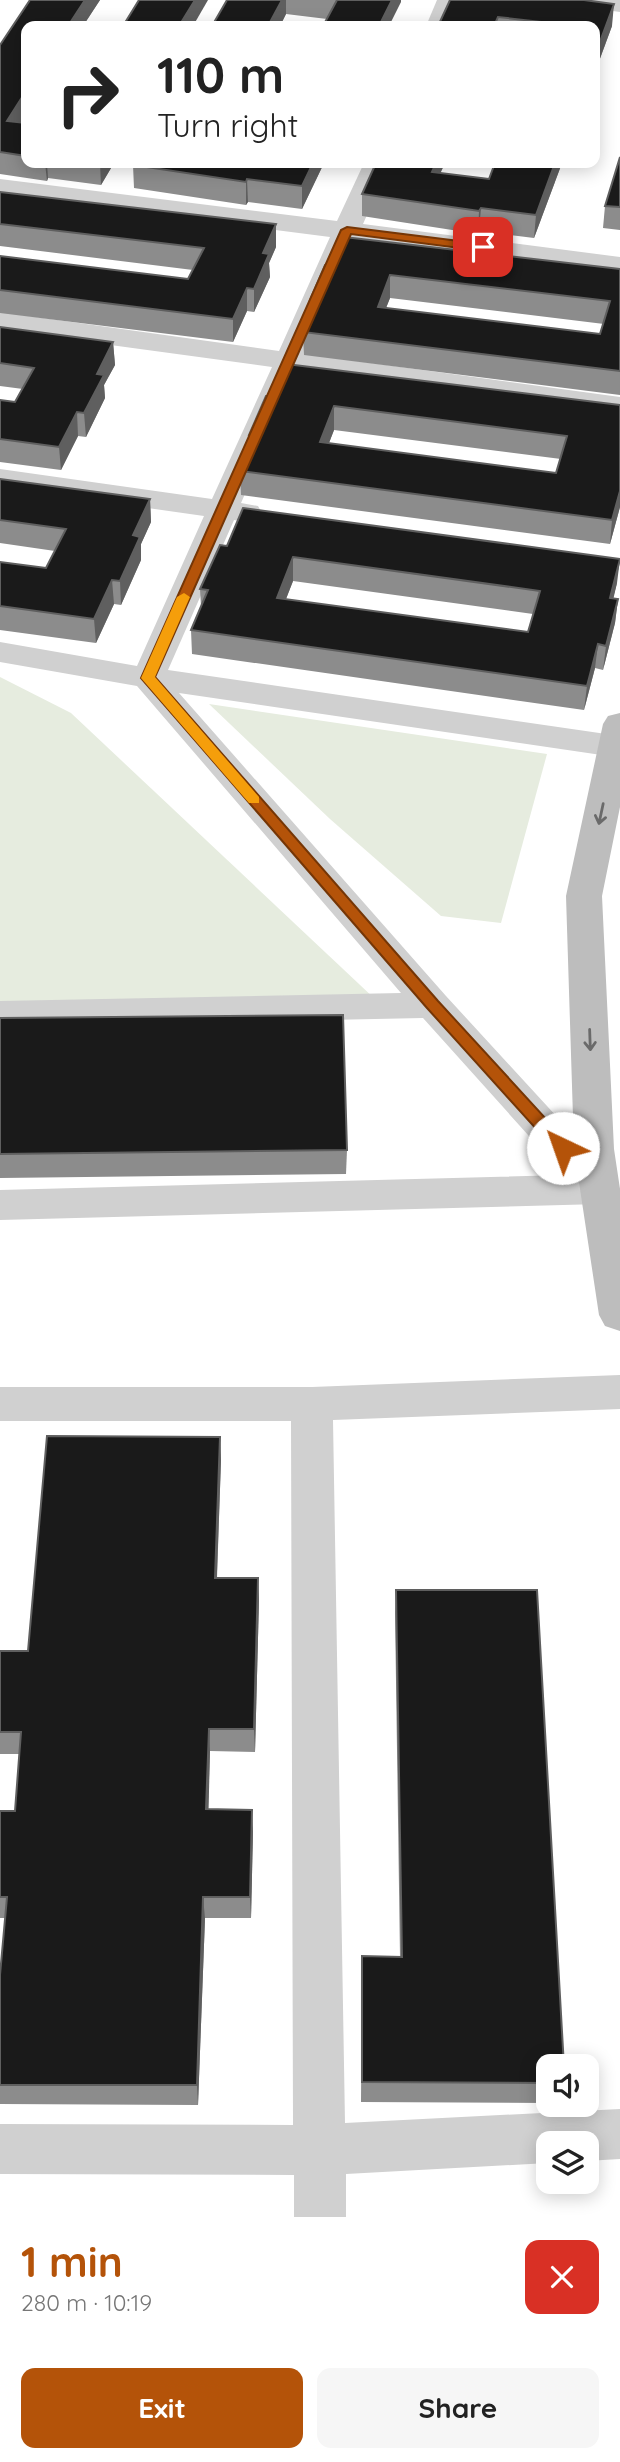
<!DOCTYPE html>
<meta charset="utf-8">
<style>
:root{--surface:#fff;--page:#f6f6f6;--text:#222;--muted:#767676;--accent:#b45309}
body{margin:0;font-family:Quicksand,sans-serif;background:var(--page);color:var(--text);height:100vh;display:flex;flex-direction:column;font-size:26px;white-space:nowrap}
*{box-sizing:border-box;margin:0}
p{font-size:23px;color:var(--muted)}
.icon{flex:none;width:38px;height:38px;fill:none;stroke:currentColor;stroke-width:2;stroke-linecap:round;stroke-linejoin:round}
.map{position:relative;height:2217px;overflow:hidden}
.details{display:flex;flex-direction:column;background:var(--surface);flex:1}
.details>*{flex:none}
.hud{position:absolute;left:21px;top:21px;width:579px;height:147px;border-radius:14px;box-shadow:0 4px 18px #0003;background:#fff;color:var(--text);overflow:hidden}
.fabs{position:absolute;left:536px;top:2054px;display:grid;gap:14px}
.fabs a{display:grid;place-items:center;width:63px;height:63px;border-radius:14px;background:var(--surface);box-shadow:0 4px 18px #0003;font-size:35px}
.pin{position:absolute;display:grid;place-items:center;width:60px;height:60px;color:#fff;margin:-30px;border-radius:14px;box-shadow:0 4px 10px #0006}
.me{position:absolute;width:77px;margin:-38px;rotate:318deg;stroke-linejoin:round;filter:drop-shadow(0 0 5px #0008)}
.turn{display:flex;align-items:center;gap:24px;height:147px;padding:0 21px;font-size:32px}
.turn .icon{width:91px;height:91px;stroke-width:2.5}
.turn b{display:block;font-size:49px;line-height:60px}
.round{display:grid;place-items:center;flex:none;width:74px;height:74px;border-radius:14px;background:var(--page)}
.head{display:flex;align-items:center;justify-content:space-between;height:119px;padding:0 21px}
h1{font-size:42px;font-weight:700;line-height:52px;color:var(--accent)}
.cta{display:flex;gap:14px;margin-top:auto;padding:14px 21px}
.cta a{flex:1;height:80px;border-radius:14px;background:var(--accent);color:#fff;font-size:28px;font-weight:700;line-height:80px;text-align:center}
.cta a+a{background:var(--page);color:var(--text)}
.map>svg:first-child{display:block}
.green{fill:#e6ecdf}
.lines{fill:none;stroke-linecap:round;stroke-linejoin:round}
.street{fill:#d0d0d0;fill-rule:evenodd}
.secondary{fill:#bdbdbd;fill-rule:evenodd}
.wall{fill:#8c8c8c;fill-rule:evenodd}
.shaded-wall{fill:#5f5f5f}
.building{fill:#1a1a1a;stroke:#5f5f5f;stroke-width:2;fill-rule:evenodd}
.oneway{stroke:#6a6a6a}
.route{fill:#b45309;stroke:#753606;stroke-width:2}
.slow{fill:#f59e0b}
</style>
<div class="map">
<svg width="620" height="2217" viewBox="0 0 620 2217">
<rect width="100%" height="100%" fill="#fff"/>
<g class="green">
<polygon points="0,677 71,713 376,1000 0,1005"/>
<polygon points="209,704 547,754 501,923 441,916 330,819"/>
</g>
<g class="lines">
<g class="street">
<polygon points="437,0 461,0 450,26 426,26"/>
<polygon points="567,0 620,0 620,12 570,5"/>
<polygon points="364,163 390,163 363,224 620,257 620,273 356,240 306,354 620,397 620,415 299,371 241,503 258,506 262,513 258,520 247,522 234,520 168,670 620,736 620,756 615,757 179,693 446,996 614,1179 620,1189 614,1199 600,1204 0,1220 0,1190 564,1175 423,1018 0,1027 0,1001 401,993 137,686 0,662 0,642 137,666 204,516 0,487 0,469 212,499 272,367 0,330 0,312 279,351 330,237 0,195 0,179 337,221"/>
<polygon points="620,1375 620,1409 333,1420 345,2123 620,2109 620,2159 586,2161 586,2144 548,2144 548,2163 346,2174 346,2217 294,2217 294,2175 0,2174 0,2124 293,2125 291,1421 0,1421 0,1387 312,1387"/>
</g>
<polygon class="secondary" points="620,713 620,807 602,896 614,1149 620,1189 620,1331 605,1326 599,1315 574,1149 566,896 603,724 608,716"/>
</g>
<g class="wall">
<polygon points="30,0 100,0 83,26 26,26 26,116 22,123 26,123 26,163 114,163 101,185 48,178 47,181 0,174 0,45"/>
<polygon points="227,0 401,0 401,2 327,19 286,14 280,26 212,26"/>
<polygon points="450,0 612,26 595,72 595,26 438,26"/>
<polygon points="620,157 620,230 603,228 605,206"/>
<polygon points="134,163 324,163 302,209 248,202 246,205 134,188 133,165"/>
<polygon points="445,163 440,173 489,179 495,163 562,163 534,238 479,231 478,234 362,216 362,194"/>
<polygon points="0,192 276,247 269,263 270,277 254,312 247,311 233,342 0,313 0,256 188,279 193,270 0,246"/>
<path d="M331,266L620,269V395L304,355L303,332L310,317V300ZM390,298L604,324L600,334L386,308Z"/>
<polygon points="0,327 113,342 115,365 104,385 105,398 86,437 78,436 61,470 0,462 0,400 15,402 23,389 0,386"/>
<path d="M272,396L620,405V507L610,544L241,495L240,471L249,451V435ZM334,430L561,459L556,473L329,443Z"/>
<polygon points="0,479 150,499 151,522 141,544 141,560 121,605 114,604 96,643 0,630 0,562 46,568 55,551 0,543"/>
<path d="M220,545L617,583L613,598L618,599L615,623L603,670L595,668L584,710L192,654L191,630L201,606L200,589ZM293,581L533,614L528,632L286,599Z"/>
<polygon points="0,1018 347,1150 346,1174 0,1178"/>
<polygon points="220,1437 221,1460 217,1578 258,1578 259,1600 255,1752 210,1751 208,1809 253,1831 251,1918 205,1918 198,2105 0,2104 0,1975 5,1918 0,1918 0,1811 15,1811 19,1754 0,1754 0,1651 28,1651"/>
<polygon points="396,1590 548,2067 548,2103 361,2102 362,1956 400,1957 395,1613"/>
</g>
<g class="shaded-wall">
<polygon points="85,0 100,0 83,26 68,26"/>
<polygon points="195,0 208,0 193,26 179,26"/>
<polygon points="282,0 286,0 286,14 280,26 268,26"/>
<polygon points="392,0 401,0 401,2 389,26 379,26"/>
<polygon points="614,4 612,26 595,72 595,55"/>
<polygon points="26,91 26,116 9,143 7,121"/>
<polygon points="45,163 47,163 48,178 47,181"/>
<polygon points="100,163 114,163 101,185"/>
<polygon points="313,163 324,163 302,209 302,186"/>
<polygon points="436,163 445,163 431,194 432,172"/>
<polygon points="555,163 562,163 534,238 536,215"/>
<polygon points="247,179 248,202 246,205 246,182"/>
<polygon points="481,208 479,231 478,234 479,211"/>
<polygon points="276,224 276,247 269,263 270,277 254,312 254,289 263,253"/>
<polygon points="390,275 390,298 377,330 378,307"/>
<polygon points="247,288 247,311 233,342 233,319"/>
<polygon points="113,342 115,365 104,385 105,398 86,437 84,413 97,374"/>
<polygon points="334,406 334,430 320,466 320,442"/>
<polygon points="77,412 78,436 61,470 59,447"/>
<polygon points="620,491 620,507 610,544 612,520"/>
<polygon points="150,499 151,522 141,544 141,560 121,605 120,581 133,535"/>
<polygon points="293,557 293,581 277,622 277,598"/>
<polygon points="620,559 617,583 608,622 610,598"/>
<polygon points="112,580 114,604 96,643 94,619"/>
<polygon points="618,599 615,623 603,670 606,646"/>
<polygon points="598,644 595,668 584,710 587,686"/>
<polygon points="220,1437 221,1460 216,1600 215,1578"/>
<polygon points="258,1578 259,1600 255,1752 254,1729"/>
<polygon points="209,1729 210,1751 208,1831 206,1809"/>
<polygon points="252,1810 253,1831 251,1918 250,1897"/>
<polygon points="203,1897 205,1918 198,2105 197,2085"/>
</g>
<g class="building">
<polygon points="30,0 85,0 68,26 26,26 26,91 7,121 26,123 26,156 0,152 0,45"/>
<polygon points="139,0 195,0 179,26 123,26"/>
<polygon points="227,0 282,0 268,26 212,26"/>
<polygon points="337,0 392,0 379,26 323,26"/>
<polygon points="450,0 584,0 614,4 595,55 595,26 550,26 551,23 498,17 494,26 438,26"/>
<polygon points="620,157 620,207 605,206"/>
<polygon points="134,163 313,163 302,186 247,179 246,182 133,165"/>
<polygon points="376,163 436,163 432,172 489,179 495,163 555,163 536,215 481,208 479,211 362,194"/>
<polygon points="0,192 276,224 263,253 269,254 254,289 247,288 233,319 0,290 0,256 188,279 204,248 0,224"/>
<path d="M344,237L620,269V371L303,332L316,301L310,300L325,265L331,266ZM390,275L610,301L600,334L378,307Z"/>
<polygon points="0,327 113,342 97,374 104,375 84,413 77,412 59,447 0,439 0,400 15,402 34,368 0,363"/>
<path d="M286,364L620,405V491L612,520L240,471L255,436L249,435L266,396H272ZM334,406L567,436L556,473L320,442Z"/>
<polygon points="0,479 150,499 133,535 140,537 120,581 112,580 94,619 0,606 0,562 46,568 66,529 0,520"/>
<path d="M243,508L620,559L610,598L618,599L606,646L598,644L587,686L191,630L208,590L200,589L220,545L227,546ZM293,557L540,591L528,632L277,598Z"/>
<polygon points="343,1015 347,1150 0,1154 0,1018"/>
<polygon points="47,1436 220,1437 215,1578 258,1578 254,1729 209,1729 206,1809 252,1810 250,1897 203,1897 197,2085 0,2085 0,1975 7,1897 0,1897 0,1811 15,1811 21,1732 0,1732 0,1651 28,1651"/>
<polygon points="396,1590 537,1590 564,2067 548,2067 548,2083 362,2082 362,1956 402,1957"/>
</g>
<defs><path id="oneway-shaft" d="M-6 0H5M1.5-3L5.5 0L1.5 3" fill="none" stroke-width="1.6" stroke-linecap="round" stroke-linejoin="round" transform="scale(1.75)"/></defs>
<g class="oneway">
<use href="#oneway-shaft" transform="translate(601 814) rotate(102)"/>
<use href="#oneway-shaft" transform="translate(590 1040) rotate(88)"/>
</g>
<polygon class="route" points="347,227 483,244 489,247 483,251 351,234 155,677 438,1001 569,1144 571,1148 563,1154 557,1152 427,1008 141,678 341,230"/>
<polygon class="slow" points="184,593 190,597 155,677 259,797 259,803 249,803 141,678 177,597"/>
</svg>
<div class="fabs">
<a><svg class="icon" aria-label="sound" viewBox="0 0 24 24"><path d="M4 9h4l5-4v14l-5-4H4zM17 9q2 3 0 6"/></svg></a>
<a><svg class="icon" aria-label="layers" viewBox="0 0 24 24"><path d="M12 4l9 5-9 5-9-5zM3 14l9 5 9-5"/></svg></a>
</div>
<div class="pin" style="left:483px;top:247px;background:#d93025"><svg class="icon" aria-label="arrive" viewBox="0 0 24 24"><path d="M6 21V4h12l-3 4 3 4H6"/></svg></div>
<svg class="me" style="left:563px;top:1148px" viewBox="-20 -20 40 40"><circle r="19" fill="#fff"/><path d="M0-13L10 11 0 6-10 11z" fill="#b45309"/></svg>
<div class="hud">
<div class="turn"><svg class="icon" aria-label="right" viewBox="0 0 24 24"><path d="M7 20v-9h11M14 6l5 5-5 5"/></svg><div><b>110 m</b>Turn right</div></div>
</div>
</div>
<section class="details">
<div class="head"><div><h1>1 min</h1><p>280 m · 10:19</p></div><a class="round" style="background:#d93025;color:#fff"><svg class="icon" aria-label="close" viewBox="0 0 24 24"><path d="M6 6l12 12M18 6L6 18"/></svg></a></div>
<div class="cta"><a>Exit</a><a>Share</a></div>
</section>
